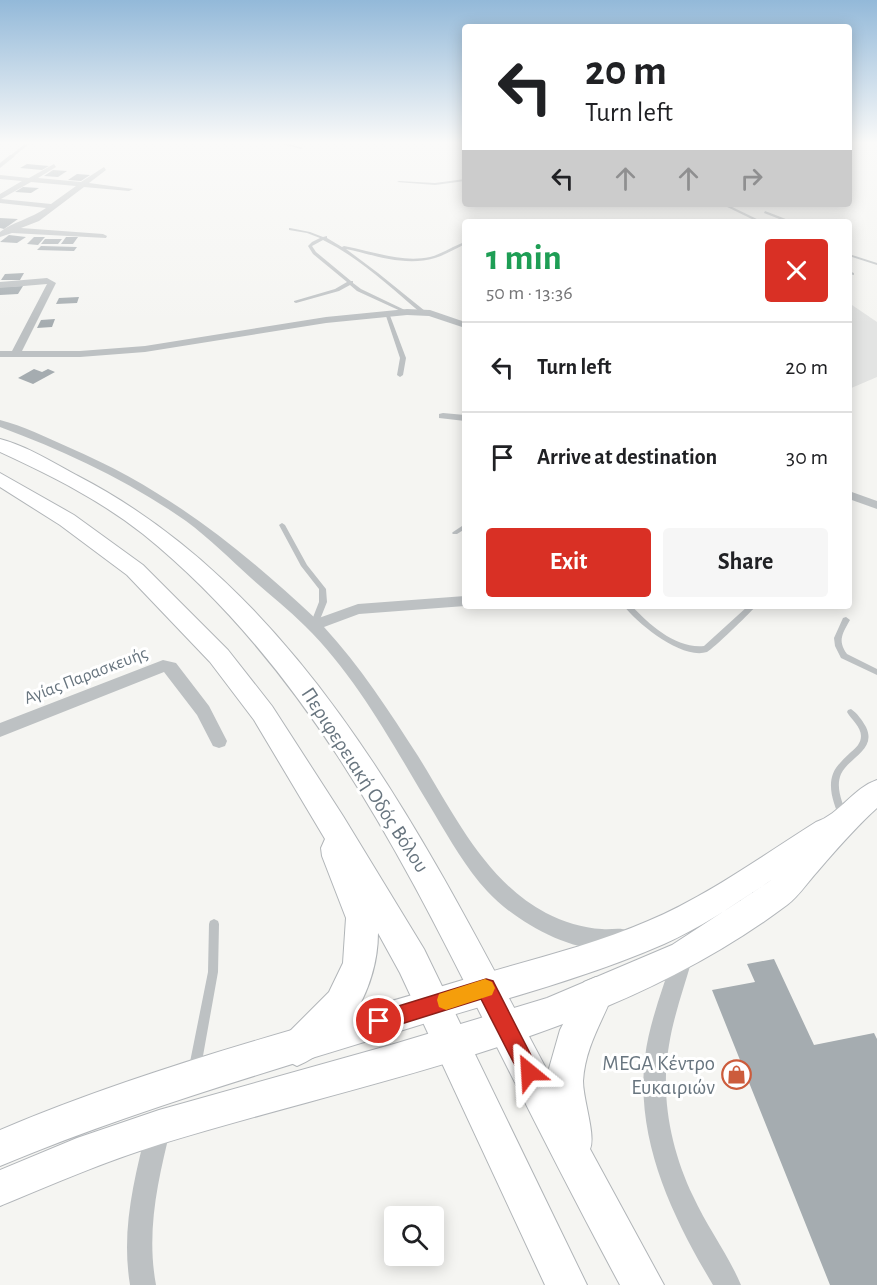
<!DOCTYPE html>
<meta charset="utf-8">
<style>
:root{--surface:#fff;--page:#f6f6f6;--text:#202124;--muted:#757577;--line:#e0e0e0;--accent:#d93025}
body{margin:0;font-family:"Alegreya Sans",sans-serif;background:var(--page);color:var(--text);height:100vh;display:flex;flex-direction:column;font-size:22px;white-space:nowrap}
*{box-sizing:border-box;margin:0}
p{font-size:20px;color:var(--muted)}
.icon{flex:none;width:33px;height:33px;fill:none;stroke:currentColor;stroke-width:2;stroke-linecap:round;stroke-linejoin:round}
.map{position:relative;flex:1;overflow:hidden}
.drawer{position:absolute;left:462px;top:219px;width:390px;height:390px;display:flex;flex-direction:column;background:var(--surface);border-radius:6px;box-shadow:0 3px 15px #0003}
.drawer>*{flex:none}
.top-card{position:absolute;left:462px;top:24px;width:390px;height:183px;border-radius:6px;box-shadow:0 3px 15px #0003;background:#fff;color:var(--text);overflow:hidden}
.tools{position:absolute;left:384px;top:1206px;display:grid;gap:12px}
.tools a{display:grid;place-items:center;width:60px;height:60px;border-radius:6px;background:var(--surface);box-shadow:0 3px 15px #0003;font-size:30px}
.pin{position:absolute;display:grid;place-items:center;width:51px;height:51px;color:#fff;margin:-26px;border:3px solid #fff;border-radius:50%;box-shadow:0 2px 6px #0007}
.me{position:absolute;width:66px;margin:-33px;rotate:333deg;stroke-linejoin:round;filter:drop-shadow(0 0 4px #0008)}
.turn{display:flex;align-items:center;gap:21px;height:126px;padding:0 24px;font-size:27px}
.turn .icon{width:78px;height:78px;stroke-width:2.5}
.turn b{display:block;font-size:42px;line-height:51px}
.lanes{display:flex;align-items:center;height:57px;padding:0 24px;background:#0003;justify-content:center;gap:30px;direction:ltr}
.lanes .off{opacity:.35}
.round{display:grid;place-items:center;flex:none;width:63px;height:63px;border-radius:6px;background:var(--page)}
.head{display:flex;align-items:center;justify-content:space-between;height:102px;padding:0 24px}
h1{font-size:36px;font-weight:700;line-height:45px;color:#1e9e55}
.button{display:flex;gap:12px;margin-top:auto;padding:12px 24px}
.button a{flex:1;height:69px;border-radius:6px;background:var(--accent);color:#fff;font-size:24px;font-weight:700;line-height:69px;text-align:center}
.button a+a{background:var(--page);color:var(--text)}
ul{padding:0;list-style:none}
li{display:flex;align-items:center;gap:18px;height:90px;padding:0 24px;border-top:2px solid var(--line)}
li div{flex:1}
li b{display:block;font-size:22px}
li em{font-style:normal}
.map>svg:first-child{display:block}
.built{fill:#e3e4e3}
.building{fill:#a5acb0}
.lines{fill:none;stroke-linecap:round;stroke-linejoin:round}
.secondary-casing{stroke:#b2b6ba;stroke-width:2}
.primary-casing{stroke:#b1b5b8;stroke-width:2}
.lane{fill:#bdc1c3;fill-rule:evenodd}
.street{fill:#bdc1c3;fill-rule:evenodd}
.secondary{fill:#fff;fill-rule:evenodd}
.primary{fill:#fff;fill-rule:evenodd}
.route{fill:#d93025;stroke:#8d1f18;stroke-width:1.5}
.slow{fill:#f59e0b}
.labels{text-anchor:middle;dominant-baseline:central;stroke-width:6;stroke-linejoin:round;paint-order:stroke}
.street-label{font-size:18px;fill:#68757f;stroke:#fff}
.near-street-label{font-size:21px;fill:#68757f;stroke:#fff}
.near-poi-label{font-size:21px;fill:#68757f;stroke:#fff;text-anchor:end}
</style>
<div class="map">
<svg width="877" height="1285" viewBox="0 0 877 1285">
<rect width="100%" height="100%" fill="#f5f5f2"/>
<polygon class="built" points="849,303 877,322 877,377 849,389"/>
<g class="building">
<polygon points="27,164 49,166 42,170 20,168"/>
<polygon points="53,170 67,171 58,177 44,176"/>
<polygon points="77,174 90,175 81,181 68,180"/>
<polygon points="23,187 39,188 31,193 15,192"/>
<polygon points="0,218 18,219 4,229 0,228"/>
<polygon points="9,235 26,237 17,243 0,242"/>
<polygon points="34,237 45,237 38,245 27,244"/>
<polygon points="66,237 78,237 73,244 61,244"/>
<polygon points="45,239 62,239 58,244 41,244"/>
<polygon points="41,246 77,247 74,251 37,250"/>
<polygon points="24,273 20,280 1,280 5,274"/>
<polygon points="23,286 18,294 0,295 0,287"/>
<polygon points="79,297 77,303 56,304 59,298"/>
<polygon points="55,319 52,327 37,328 41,320"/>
<polygon points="34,369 42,372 48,369 55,372 33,384 18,378"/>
<polygon points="774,959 814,1045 874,1033 877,1039 877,1285 830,1285 712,990 755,982 747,964"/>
</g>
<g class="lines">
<defs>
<path id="secondary" d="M877,780V808C855,828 836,850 817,872C807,883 798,897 787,905C606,1041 372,1079 161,1144C106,1161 53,1184 0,1206V1170L77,1138L159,1110L394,1044L547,998L672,945L773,879C738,902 702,927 664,944C584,979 497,1001 413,1027C274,1070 134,1110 0,1166V1130C150,1066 310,1026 466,979C526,961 590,946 648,921C707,896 762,856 816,822C840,814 853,788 877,780Z"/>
<g id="primary">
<path d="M0,439C27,446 54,463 78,476C308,595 432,854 548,1072L560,1030L584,982L596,977L608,982L613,994C601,1024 585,1048 583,1081C583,1100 596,1135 590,1149L664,1285H620C572,1196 526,1105 481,1015C393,839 299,660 143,534C100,500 50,475 0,452Z"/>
<path d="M0,473L74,515L143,565L228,650L272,706L343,816L424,949L587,1285H545L400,973L378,933C378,985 347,1045 297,1066L285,1060L279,1048L285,1036L329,992L343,963L346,918L322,856L321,848L325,839L254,720L210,662L127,575L60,525L0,487Z"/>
</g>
</defs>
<use href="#secondary" class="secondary-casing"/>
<use href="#primary" class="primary-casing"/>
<g class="lane">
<polygon points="25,144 29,144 13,157 11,157 11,155"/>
<polygon points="283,144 289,144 303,148 301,149"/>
<polygon points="465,179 465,181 435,185 397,182 399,181 435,183"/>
<polygon points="721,204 726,204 763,222 758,222"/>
<polygon points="765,211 791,221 792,222 787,222 764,213"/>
<polygon points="481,219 484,220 482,222 478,222"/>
<path d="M290,228L310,232L323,237L327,236V238L342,247L344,246C372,251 401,263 430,257C442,254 453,246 465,242V244C455,249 445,255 435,258C405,267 374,255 346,249L378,273L425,311V313H421C390,287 360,258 323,240L312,246L316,252L351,281H353V283L361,289L409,312L405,313L357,291L350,285L339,291L296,303L294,302V301L335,289L347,282L313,254L308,246L312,242L320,238L307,233L289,230V228Z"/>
<polygon points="849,254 877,263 877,265 849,256"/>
<polygon points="849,271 854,273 854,275 849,274"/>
<polygon points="385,312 389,313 406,358 403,375 400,377 397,375 400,358 385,313"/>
<polygon points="282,523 285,525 307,565 326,589 327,602 317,627 311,627 310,625 319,602 319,589 301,566 279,525"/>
<polygon points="465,524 465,529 457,534 453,534 452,533 453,532"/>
<path d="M624,606H632C649,625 677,649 704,646L748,606L755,607C749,614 713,649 707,652C682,660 638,624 624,606Z"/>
<path d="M846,617L850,620C843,633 837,640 847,654L877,669V675L841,658L835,646L834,638L843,618Z"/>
<path d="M851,709C857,713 862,720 866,727C877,750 849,757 841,774C835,788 843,803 847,816L846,819L843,820L840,819C832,800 824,778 841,762C844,758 848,755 851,752C856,748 861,743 861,736C861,727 851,719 847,712L848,710Z"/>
<polygon points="214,919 218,921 219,924 218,972 201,1067 199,1071 195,1073 191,1071 189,1067 208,972 209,924 210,921"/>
</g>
<g class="street">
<polygon points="10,155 15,156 0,168 0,163"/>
<path d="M54,164L56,167L38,178L81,182L104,167L106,170L89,183L133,189L129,191L84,187L39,221L21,228L103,234L107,236L106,238L12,233L0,237V232C11,223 32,218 46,208L0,203V194L22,181L0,179V175L29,178ZM31,182L76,186L51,204L1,199Z"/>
<polygon points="47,278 56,283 22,351 80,351 145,346 326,317 407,309 430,310 465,322 465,328 429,316 407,315 326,323 145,352 80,357 0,357 0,351 12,351 47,284 0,288 0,282"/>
<polygon points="443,413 465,415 465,421 439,418 439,414"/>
<path d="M0,420C23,426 46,437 68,447C166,489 238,546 316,619L358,604L465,596V606L359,614L324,627C360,666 389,711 418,756C453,812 485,881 546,913C564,922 582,928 602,929C612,930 620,927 629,931L632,938L629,945C585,963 516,923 487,891C466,868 450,840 434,813C395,749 359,679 305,626C288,609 269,594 251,578C230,559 209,538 186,521C129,481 65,451 0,427Z"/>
<polygon points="849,491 877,501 877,509 849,499"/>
<polygon points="163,660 176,663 209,706 227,741 225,746 219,748 213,746 197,715 164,672 0,737 0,723"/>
<path d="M683,946L690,949L693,956C685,985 674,1014 669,1045C660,1096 671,1150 693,1196C707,1227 728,1254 741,1285H713C672,1216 635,1140 645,1057C649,1023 663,989 673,956L676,949Z"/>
<path d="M159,1115L167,1119L171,1127C158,1180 146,1231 156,1285H130C121,1230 134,1180 147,1127L151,1119Z"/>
</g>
<use href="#secondary" class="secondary"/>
<use href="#primary" class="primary"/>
</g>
<linearGradient id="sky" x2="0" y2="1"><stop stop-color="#93b9d9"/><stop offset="0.44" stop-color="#fafaf9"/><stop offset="1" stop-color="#fafaf9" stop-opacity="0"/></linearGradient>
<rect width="877" height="324" fill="url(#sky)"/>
<polygon class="route" points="486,979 493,981 536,1065 539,1072 536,1079 529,1082 522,1079 481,999 379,1031 372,1028 369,1021 372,1014 379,1012"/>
<polygon class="slow" points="485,979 492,982 495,988 492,995 446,1010 439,1007 437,1000 439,994"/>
<defs>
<symbol id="shop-ring" viewBox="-11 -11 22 22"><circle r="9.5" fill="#fff" stroke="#cc5c3c" stroke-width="1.5"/><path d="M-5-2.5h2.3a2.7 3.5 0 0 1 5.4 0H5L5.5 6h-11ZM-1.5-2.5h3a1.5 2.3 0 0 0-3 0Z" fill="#cc5c3c"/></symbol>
</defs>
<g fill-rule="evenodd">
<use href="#shop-ring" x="720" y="1058" width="33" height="33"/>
</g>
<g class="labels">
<g class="street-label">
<text transform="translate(86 676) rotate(-21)">Αγίας Παρασκευής</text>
</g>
<g class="near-street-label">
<text transform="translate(365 780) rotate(57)">Περιφερειακή Οδός Βόλου</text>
</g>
<g class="near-poi-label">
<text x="715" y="1063">MEGA Κέντρο<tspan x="715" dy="24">Ευκαιριών</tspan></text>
</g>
</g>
</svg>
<div class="tools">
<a><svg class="icon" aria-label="search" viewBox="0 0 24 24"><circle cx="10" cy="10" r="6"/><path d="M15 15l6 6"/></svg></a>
</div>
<div class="pin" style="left:379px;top:1021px;background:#d93025"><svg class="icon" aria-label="arrive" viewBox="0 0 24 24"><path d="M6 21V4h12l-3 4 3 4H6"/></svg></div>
<svg class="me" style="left:529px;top:1072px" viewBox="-20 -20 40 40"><path d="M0-17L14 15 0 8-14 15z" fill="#d93025" stroke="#fff" stroke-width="4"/></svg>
<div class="top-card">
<div class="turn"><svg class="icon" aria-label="left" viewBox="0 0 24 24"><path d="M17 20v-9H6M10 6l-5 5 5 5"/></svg><div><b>20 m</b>Turn left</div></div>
<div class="lanes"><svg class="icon" aria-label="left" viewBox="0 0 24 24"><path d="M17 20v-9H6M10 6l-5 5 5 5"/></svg><svg class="icon off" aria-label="ahead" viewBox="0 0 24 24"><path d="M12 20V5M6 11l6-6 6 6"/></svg><svg class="icon off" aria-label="ahead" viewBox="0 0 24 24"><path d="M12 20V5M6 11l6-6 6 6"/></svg><svg class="icon off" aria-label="right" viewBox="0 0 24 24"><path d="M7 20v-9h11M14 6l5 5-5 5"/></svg></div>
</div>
<section class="drawer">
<div class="head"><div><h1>1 min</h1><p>50 m · 13:36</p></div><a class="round" style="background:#d93025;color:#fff"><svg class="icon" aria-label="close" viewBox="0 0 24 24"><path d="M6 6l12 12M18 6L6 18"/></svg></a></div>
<ul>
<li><svg class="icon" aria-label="left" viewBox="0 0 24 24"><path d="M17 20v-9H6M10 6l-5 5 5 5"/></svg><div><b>Turn left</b></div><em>20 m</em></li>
<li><svg class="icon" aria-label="arrive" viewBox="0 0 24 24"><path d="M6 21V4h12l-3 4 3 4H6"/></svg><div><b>Arrive at destination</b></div><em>30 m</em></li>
</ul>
<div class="button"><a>Exit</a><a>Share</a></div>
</section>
</div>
